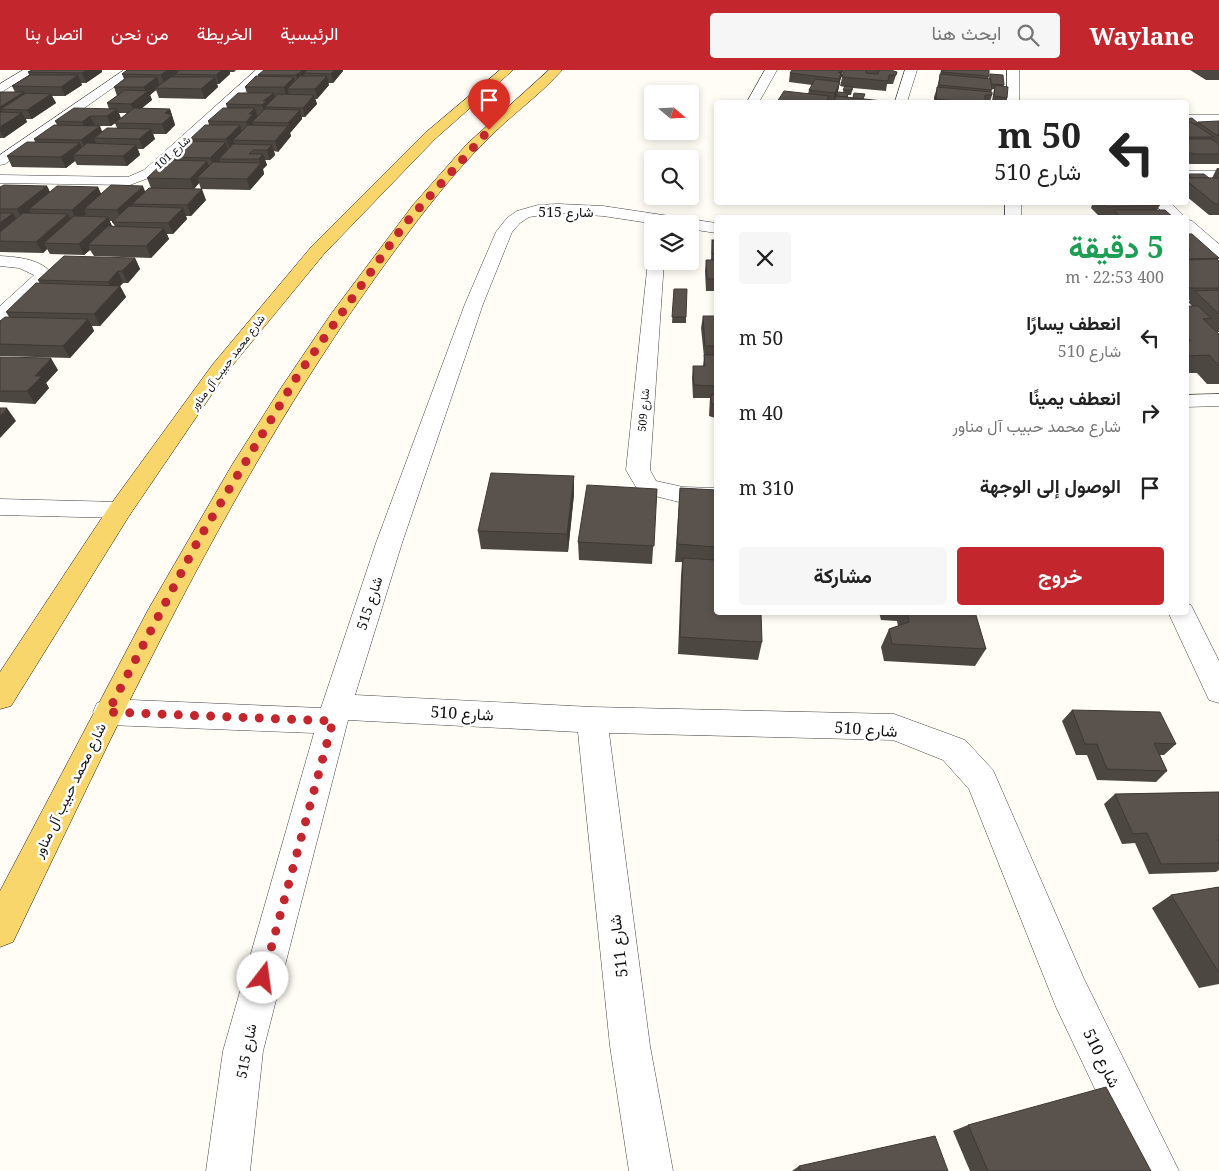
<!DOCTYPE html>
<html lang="ar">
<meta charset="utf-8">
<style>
:root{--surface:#fff;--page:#f6f6f6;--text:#222;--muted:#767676;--accent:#c4262e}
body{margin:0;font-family:"Noto Serif",Vazirmatn,serif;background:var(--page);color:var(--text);direction:rtl;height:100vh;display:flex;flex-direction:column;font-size:19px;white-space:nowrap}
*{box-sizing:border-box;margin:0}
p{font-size:16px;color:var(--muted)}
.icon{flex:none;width:28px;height:28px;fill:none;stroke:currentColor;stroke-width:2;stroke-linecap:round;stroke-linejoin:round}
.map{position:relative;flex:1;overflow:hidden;direction:ltr}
.sheet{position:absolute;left:714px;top:145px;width:475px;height:400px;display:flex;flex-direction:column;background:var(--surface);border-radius:5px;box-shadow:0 2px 8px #0003;direction:rtl}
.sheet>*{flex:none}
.guide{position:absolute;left:714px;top:30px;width:475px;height:105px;border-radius:5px;box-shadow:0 2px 8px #0003;direction:rtl;background:#fff;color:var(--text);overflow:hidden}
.needle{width:32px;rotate:109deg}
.controls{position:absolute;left:644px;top:15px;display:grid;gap:10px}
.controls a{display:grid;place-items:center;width:55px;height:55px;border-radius:5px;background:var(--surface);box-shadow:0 2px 8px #0003;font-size:25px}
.pin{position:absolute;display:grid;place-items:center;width:42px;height:42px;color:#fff;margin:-51px -21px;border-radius:50% 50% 50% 0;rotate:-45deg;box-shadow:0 0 5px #0007}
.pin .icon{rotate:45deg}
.me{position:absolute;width:55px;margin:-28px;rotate:15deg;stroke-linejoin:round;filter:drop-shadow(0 0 4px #0008)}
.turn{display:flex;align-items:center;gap:18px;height:105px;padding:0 25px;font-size:22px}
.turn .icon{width:65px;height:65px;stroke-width:2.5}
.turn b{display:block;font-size:35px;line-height:42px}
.round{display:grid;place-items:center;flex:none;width:52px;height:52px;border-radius:5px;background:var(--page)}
.summary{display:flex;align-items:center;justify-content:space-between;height:85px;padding:0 25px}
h1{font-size:30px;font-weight:700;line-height:38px;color:#1e9e55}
.cta{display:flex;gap:10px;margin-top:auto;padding:10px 25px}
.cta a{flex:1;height:58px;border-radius:5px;background:var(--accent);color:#fff;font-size:20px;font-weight:700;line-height:58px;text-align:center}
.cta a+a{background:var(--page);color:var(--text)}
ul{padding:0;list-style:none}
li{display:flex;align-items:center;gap:15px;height:75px;padding:0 25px}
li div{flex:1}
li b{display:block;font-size:19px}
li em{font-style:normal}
header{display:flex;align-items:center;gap:30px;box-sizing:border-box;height:70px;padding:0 25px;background:var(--accent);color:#fff}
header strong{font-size:24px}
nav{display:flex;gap:28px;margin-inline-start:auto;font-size:18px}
.search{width:350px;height:45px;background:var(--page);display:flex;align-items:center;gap:12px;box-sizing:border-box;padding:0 18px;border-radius:5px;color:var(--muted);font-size:19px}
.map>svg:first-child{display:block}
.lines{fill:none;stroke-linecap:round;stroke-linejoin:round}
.minor-casing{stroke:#444;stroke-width:1}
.major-casing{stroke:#222;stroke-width:1}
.minor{fill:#fff;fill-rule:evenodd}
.major{fill:#f9d66b;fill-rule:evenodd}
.wall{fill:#4d4742;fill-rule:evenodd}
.shaded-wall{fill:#3f3936}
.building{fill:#5a524d;stroke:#3f3936}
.route{stroke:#c4262e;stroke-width:9;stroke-dasharray:0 16.2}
.labels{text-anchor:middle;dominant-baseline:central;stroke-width:5;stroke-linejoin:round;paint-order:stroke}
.far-street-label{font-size:11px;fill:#111;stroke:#fff}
.street-label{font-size:14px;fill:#111;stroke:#fff}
.near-street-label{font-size:16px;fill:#111;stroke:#fff}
</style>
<header>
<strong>Waylane</strong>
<div class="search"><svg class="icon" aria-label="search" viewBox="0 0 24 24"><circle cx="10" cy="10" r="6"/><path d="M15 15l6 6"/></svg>ابحث هنا</div>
<nav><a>الرئيسية</a><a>الخريطة</a><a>من نحن</a><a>اتصل بنا</a></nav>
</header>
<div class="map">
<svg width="1219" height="1101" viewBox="0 0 1219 1101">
<rect width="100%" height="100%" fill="#fffdf5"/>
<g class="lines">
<defs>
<g id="minor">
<polygon points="23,0 37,0 0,23 0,14"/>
<polygon points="124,0 138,0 5,94 0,95 0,85"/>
<polygon points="256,0 269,0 154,106 130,115 0,113 0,105 128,107 144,100"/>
<polygon points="765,0 777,0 759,32 747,32"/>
<polygon points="905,0 917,0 907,32 895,32"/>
<rect x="1007" y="0" width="12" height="32"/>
<rect x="1186" y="45" width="33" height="8"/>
<rect x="1186" y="101" width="33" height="8"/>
<rect x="1005" y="132" width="16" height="16"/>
<polygon points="1153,132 1170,132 1186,148 1168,148"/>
<polygon points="558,134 603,136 716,153 716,163 690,159 690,154 656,154 603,146 558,143 529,147 520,153 512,162 483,234 402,473 355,625 592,637 894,644 965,670 993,700 1084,909 1179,1101 1134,1101 1056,937 969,719 943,690 893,670 609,663 650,976 673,1101 629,1101 610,976 578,662 348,650 263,981 250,1101 206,1101 223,981 314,663 108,655 97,651 93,642 97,633 108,629 321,638 376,473 465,234 496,162 507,148 517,141 538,135"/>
<polygon points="1186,149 1192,151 1219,174 1219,187 1213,186 1186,162"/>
<path d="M0,186C18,187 42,189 53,205L7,250L0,252V236L34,205L19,198L0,196Z"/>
<polygon points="650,187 652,187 652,191 664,191 650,400 656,411 683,417 716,418 716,434 683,433 639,422 626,400 648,191"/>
<polygon points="1219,324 1219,336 1186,337 1186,325"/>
<polygon points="0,429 120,432 129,434 132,440 129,446 120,448 0,445"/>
<polygon points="1186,533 1191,535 1219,591 1219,633 1209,630 1168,542 1186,542"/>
</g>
<g id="major">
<polygon points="500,0 513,0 435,69 324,184 227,302 129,446 11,636 0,639 0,602 111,434 213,294 312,176 425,63"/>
<path d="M549,0H562C543,22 518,40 497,60C464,91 435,127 408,163C244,380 130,628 13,872L0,877V821L148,540L232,395L279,321L331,244L413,135L467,74Z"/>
</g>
</defs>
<use href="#minor" class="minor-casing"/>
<use href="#major" class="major-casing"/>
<use href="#minor" class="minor"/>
<use href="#major" class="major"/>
</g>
<g class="wall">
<polygon points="32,0 102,0 102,2 86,13 81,13 82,15 65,26 52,26 56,33 32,49 26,49 27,52 4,68 0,68 0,22 15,22 12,16 29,5 28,2"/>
<path d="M127,0H236L234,2H230V4L219,14H217L218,17L205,29L159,28L156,20L150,25L152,30L141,38L170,39L175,55L166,64H153L155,69L143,79H138L140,85L127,96L77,95L75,91L66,98L12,97L7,86L35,72L34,69L57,55L55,51L109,39L107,33L117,26L114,17L124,9L122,4ZM119,43H127L121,48ZM115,53L117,58L102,62L94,56H111Z"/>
<polygon points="843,0 840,11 838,21 836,26 843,22 845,17 840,16 844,0 893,0 893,1 897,2 893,14 887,14 886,21 853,18 851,25 848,25 848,28 864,29 833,32 828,32 808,24 809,20 812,15 789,12 790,3"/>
<polygon points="941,0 989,6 988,9 989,9 990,4 1004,15 1003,16 1007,28 1005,32 992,31 994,19 992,19 991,22 992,25 990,32 934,32 934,27 937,18"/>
<polygon points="1190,0 1219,0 1219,10 1206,10"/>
<path d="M343,1L333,13H328L329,15L317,29H315L317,34L305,47H302V49L290,63L291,66L278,82L274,81L275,85L270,90H265L267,95L263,99L264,104L250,120L201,119L199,113L194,119L206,130L191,146H186L187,149L173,164H167L169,169L151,188L94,186L90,180L84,185L50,184L47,179L43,183L0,182V117L47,116L50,122L98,117L101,124L145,122L151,118L147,108L172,90L171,87L191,71L190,69L209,55L208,51L227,38L226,34L247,23L245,17L259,7L258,5ZM109,151H114L112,152L115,156H112Z"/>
<polygon points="1186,49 1198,53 1219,51 1219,94 1190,94 1186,93"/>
<polygon points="1217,98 1219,98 1219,145 1209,145 1186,126 1186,106 1187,104 1212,108"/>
<polygon points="1093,132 1156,132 1160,135 1157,140 1174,148 1101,148 1091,138"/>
<polygon points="1186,164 1219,188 1218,190 1219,191 1219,262 1217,262 1208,253 1219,264 1219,314 1207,314 1197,303 1186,303 1186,236 1192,236 1188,232 1190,230 1186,230"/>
<polygon points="712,170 716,170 716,221 706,221 705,201 706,190 711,190"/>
<polygon points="135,188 140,199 128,213 123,213 120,216 126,227 100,256 92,256 94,261 70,288 0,286 0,251 9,247 6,242 40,214 38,210"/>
<polygon points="674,219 686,247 686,253 672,253"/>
<polygon points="703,246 716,246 716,353 715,348 709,346 710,328 693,328 692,308 693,296 703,296 704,287 701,258"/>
<polygon points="0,287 58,300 46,313 49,318 35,334 0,332"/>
<polygon points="680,418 716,420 716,542 762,572 758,590 678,584 681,506 682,492 675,492"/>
<polygon points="657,419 652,494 579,490 578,472"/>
<polygon points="574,424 568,482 481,479 478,461"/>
<polygon points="879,542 975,542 986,579 975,596 884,591 881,577 889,559 898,556 897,551 881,550"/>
<polygon points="1072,640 1176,674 1164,685 1160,685 1167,701 1156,712 1097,710 1087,685 1076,685 1062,651"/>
<polygon points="1219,722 1219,800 1216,802 1149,804 1135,773 1122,774 1104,734 1115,724"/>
<polygon points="1219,817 1219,914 1199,918 1152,838 1171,825"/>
<polygon points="968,1055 1151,1101 970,1101 953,1061"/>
<polygon points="799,1096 948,1101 792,1101"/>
</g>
<g class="shaded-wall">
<polygon points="87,0 102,0 102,2 86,13 82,3"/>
<polygon points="167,0 177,0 178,3 175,4 175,5 164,14 161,5"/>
<polygon points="222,0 229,0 230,4 219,14 216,5"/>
<polygon points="302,0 310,0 304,3 305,8 299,15 296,5"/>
<polygon points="334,0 343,0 343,1 333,13 331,4"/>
<polygon points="842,0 843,0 842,6 837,18 839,9 838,2"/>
<polygon points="78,5 82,15 65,26 61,17"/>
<polygon points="327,6 329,15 317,29 315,19"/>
<polygon points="157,7 160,17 155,18 156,20 150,25 152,30 135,44 131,34 146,22 144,17"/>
<polygon points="215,7 218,17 205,29 201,19"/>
<polygon points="294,7 296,16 287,19 289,24 286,27 284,17"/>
<polygon points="840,12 838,21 833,32 835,23"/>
<polygon points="24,22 28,32 1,39 5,47 0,46 0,37"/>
<polygon points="274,23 276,33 265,37 267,42 265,45 262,35 263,31"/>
<polygon points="51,24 56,33 32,49 27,40"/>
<polygon points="314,25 317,34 305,47 303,38"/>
<polygon points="255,38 258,48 252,52 254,56 249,62 246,52 249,44"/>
<polygon points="117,39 121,49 111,56 107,46"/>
<polygon points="170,39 175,55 166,64 162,54 165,43"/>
<polygon points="300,40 302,49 290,63 288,53"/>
<polygon points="22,43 27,52 4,68 0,61 0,57"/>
<polygon points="90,46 95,56 87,62 82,52"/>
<polygon points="240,55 243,65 233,70 235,74 230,79 226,69"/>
<polygon points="100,56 104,66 94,68 96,73 86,80 81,70"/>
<polygon points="288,56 291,66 278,82 275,71"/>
<polygon points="151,59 155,69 143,79 139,69"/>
<polygon points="226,72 229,82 219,89 220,92 214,98 210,88"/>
<polygon points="80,73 85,83 73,85 75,91 66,98 61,87"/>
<polygon points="136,75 140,85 127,96 123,86"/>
<polygon points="272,75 275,85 270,90 267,80"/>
<polygon points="263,84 267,95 263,99 264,104 250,120 247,109 260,94 259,89"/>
<polygon points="207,91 211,102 197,108 199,113 194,119 190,109"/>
<polygon points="47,116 52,127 29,139 31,143 23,150 17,139"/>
<polygon points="143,116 147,126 132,134 135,139 122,151 117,140"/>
<polygon points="98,117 103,128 84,139 86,144 77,151 72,140"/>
<polygon points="202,119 206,130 191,146 187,135"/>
<polygon points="183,138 187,149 173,164 168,153"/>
<polygon points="13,143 19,154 0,170 0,153"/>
<polygon points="68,144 74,155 44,173 47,179 43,183 36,172"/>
<polygon points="108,147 113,158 88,175 90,180 84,185 79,174"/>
<polygon points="164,158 169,169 151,188 146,176"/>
<polygon points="135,188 140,199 128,213 122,201"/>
<polygon points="118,201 123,213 120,216 126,227 100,256 94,244 113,223 108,212"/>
<polygon points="88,249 94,261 70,288 63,276"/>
<polygon points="51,288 58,300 46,313 49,318 35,334 27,321 35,306"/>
<polygon points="7,338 16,351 0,368 0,346"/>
<polygon points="574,406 574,424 568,482 567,464"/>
</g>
<g class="building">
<polygon points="32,0 87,0 82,3 28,2"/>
<polygon points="127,0 167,0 161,5 122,4"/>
<polygon points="180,0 222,0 216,5 175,4"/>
<polygon points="264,0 302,0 296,5 258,5"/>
<polygon points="307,0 334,0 331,4 304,3"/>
<polygon points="792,0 842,0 842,2 838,2 841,3 839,9 790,3"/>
<polygon points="844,0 866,0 866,3 878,4 879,0 893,0 893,1 897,2 896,5 889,5 888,11 842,7"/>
<polygon points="942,0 989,0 989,6 942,2"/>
<polygon points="940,4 991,9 992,20 939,15"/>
<polygon points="990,4 1003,5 1004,15 991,14 991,9 990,9"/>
<polygon points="30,5 78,5 61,17 12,16"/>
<polygon points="256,6 294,7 284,17 245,17"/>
<polygon points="300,6 327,6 315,19 287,19"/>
<polygon points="127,7 157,7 144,17 114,17"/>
<polygon points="171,7 215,7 201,19 155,18"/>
<polygon points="815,9 840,12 835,23 809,20"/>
<polygon points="995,15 1008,17 1007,28 994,26"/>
<polygon points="845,16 853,17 852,20 843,20"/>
<polygon points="937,17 992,22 992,25 985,25 985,32 968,32 936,29"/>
<polygon points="125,20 148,21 131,34 107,33"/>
<polygon points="784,21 829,26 826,32 777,32"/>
<polygon points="0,22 24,22 0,37"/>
<polygon points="838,22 849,23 846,27 836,26"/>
<polygon points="26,23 51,24 27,40 1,39"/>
<polygon points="238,23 274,23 263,31 267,31 262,35 226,34"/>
<polygon points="854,23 865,24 863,29 853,28"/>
<polygon points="278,24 314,25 303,38 265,37"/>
<polygon points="836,26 883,31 883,32 833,32"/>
<polygon points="74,38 117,39 107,46 90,46 82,52 55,51"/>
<polygon points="134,38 170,39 165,43 172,45 162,54 115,53"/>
<polygon points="223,38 255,38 249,44 253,44 246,52 208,51"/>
<polygon points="265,39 300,40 288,53 252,52"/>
<polygon points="0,42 22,43 0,57"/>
<polygon points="1192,48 1198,53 1198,54 1186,53 1186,49"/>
<polygon points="1219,51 1219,65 1216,65 1198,52"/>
<polygon points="1191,52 1214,67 1186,67 1186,53"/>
<polygon points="54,55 100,56 81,70 34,69"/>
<polygon points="205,55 240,55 226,69 190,69"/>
<polygon points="248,55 288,56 275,71 233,70"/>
<polygon points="107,58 151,59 139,69 94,68"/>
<polygon points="1186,69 1211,69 1219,74 1219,84 1195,84 1186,82"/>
<polygon points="187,71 226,72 210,88 171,87"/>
<polygon points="27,72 80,73 61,87 7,86"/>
<polygon points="87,73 136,75 123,86 73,85"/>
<polygon points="233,74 272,75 267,80 253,80 249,84 263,84 259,89 219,89"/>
<polygon points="166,90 207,91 190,109 147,108"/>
<polygon points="213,92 261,93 247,109 197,108"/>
<polygon points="1187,104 1204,104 1209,108 1192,108"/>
<polygon points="1186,108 1219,108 1219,134 1215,134 1186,110"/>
<polygon points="4,115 47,116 17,139 0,139 0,117"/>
<polygon points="111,115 143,116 117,140 84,139"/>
<polygon points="57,116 98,117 72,140 29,139"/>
<polygon points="149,118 202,119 187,135 132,134"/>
<polygon points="1101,132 1156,132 1160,135 1106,137"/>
<polygon points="129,136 183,138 168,153 112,152"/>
<polygon points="1114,140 1165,140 1174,148 1121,148"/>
<polygon points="0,143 13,143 0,153"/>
<polygon points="23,143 68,144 36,172 0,171 0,162"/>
<polygon points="74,146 108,147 79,174 44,173"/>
<polygon points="108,156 164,158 146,176 88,175"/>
<polygon points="1186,164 1192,164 1219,188 1186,189 1186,180 1190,180 1186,176"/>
<rect x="712" y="170" width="4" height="14"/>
<polygon points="64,186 135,188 122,201 118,201 108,212 38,210"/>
<polygon points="1217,189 1219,191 1219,218 1190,218 1186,215 1186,190"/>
<polygon points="706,190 716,190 716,209 707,209"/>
<polygon points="36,213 120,216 94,244 6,242"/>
<polygon points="674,219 687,219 686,247 672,247"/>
<polygon points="1219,220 1219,244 1195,221"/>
<polygon points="1186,236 1198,236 1211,248 1203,249 1219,264 1219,296 1209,285 1186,286 1186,271 1191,271 1186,266"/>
<polygon points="703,246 716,246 716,276 705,276"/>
<polygon points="5,247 88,249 63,276 0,274 0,251"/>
<polygon points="704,285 716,285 716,316 694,315 693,296 705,296"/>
<polygon points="0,287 51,288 35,306 42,306 27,321 0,321"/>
<polygon points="711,324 716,325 716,336 711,333"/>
<polygon points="0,338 7,338 0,346"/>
<polygon points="491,403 574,406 567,464 478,461"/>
<polygon points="587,415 657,419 654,476 578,472"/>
<polygon points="680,418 716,420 716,477 677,474"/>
<polygon points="683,488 716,490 716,542 761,542 762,572 680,567"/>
<polygon points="907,542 975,542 986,579 892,574 889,559 909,552"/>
<polygon points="1072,640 1160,642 1176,674 1154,673 1167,701 1107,699 1097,674 1085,674"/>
<polygon points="1219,722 1219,770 1218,770 1219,772 1219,793 1161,794 1147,763 1133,764 1115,724"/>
<polygon points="1219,817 1219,903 1171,825"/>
<polygon points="1106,1017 1151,1101 988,1101 968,1055"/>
<polygon points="935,1066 948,1101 801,1101 799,1096"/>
</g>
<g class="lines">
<polyline class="route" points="263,908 333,651 108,642 199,469 298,305 404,155 489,60"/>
</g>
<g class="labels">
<g class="far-street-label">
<text transform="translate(172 82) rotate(-42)">شارع 101</text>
<text transform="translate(227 292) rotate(-53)">شارع محمد حبيب آل مناور</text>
<text transform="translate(643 340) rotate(-85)">شارع 509</text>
</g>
<g class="street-label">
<text x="566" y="141">شارع 515</text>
<text transform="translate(369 533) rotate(-72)">شارع 515</text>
<text transform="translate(69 720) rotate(-64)">شارع محمد حبيب آل مناور</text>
<text transform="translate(246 981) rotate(-79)">شارع 515</text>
</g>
<g class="near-street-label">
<text transform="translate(462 643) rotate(3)">شارع 510</text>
<text transform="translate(866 659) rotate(4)">شارع 510</text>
<text transform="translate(618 876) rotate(-97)">شارع 511</text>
<text transform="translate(1102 988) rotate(64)">شارع 510</text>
</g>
</g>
</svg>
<div class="controls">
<a><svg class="needle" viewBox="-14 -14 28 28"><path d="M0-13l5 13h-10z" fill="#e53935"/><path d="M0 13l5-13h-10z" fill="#767676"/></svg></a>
<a><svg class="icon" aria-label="search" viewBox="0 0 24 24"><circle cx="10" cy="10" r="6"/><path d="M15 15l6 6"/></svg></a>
<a><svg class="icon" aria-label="layers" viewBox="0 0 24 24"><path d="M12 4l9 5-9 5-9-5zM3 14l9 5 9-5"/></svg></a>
</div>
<div class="pin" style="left:489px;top:60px;background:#d93025"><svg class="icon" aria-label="arrive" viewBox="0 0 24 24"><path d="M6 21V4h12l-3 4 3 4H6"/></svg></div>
<svg class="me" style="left:263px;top:908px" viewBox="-20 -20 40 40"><circle r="19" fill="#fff"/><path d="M0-13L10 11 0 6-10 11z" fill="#c4262e"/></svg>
<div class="guide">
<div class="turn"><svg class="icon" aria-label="left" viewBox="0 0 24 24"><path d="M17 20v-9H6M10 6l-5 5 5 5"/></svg><div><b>50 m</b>شارع 510</div></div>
</div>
<section class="sheet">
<div class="summary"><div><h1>5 دقيقة</h1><p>400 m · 22:53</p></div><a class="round"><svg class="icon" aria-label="close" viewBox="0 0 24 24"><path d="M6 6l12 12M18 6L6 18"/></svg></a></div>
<ul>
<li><svg class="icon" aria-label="left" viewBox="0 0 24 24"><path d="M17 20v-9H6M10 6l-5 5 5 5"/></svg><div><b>انعطف يسارًا</b><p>شارع 510</p></div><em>50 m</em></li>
<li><svg class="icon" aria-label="right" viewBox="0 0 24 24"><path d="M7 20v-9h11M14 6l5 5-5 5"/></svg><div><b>انعطف يمينًا</b><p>شارع محمد حبيب آل مناور</p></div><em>40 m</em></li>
<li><svg class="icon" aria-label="arrive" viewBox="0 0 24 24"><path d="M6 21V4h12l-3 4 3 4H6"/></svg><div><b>الوصول إلى الوجهة</b></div><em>310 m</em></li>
</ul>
<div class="cta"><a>خروج</a><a>مشاركة</a></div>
</section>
</div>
